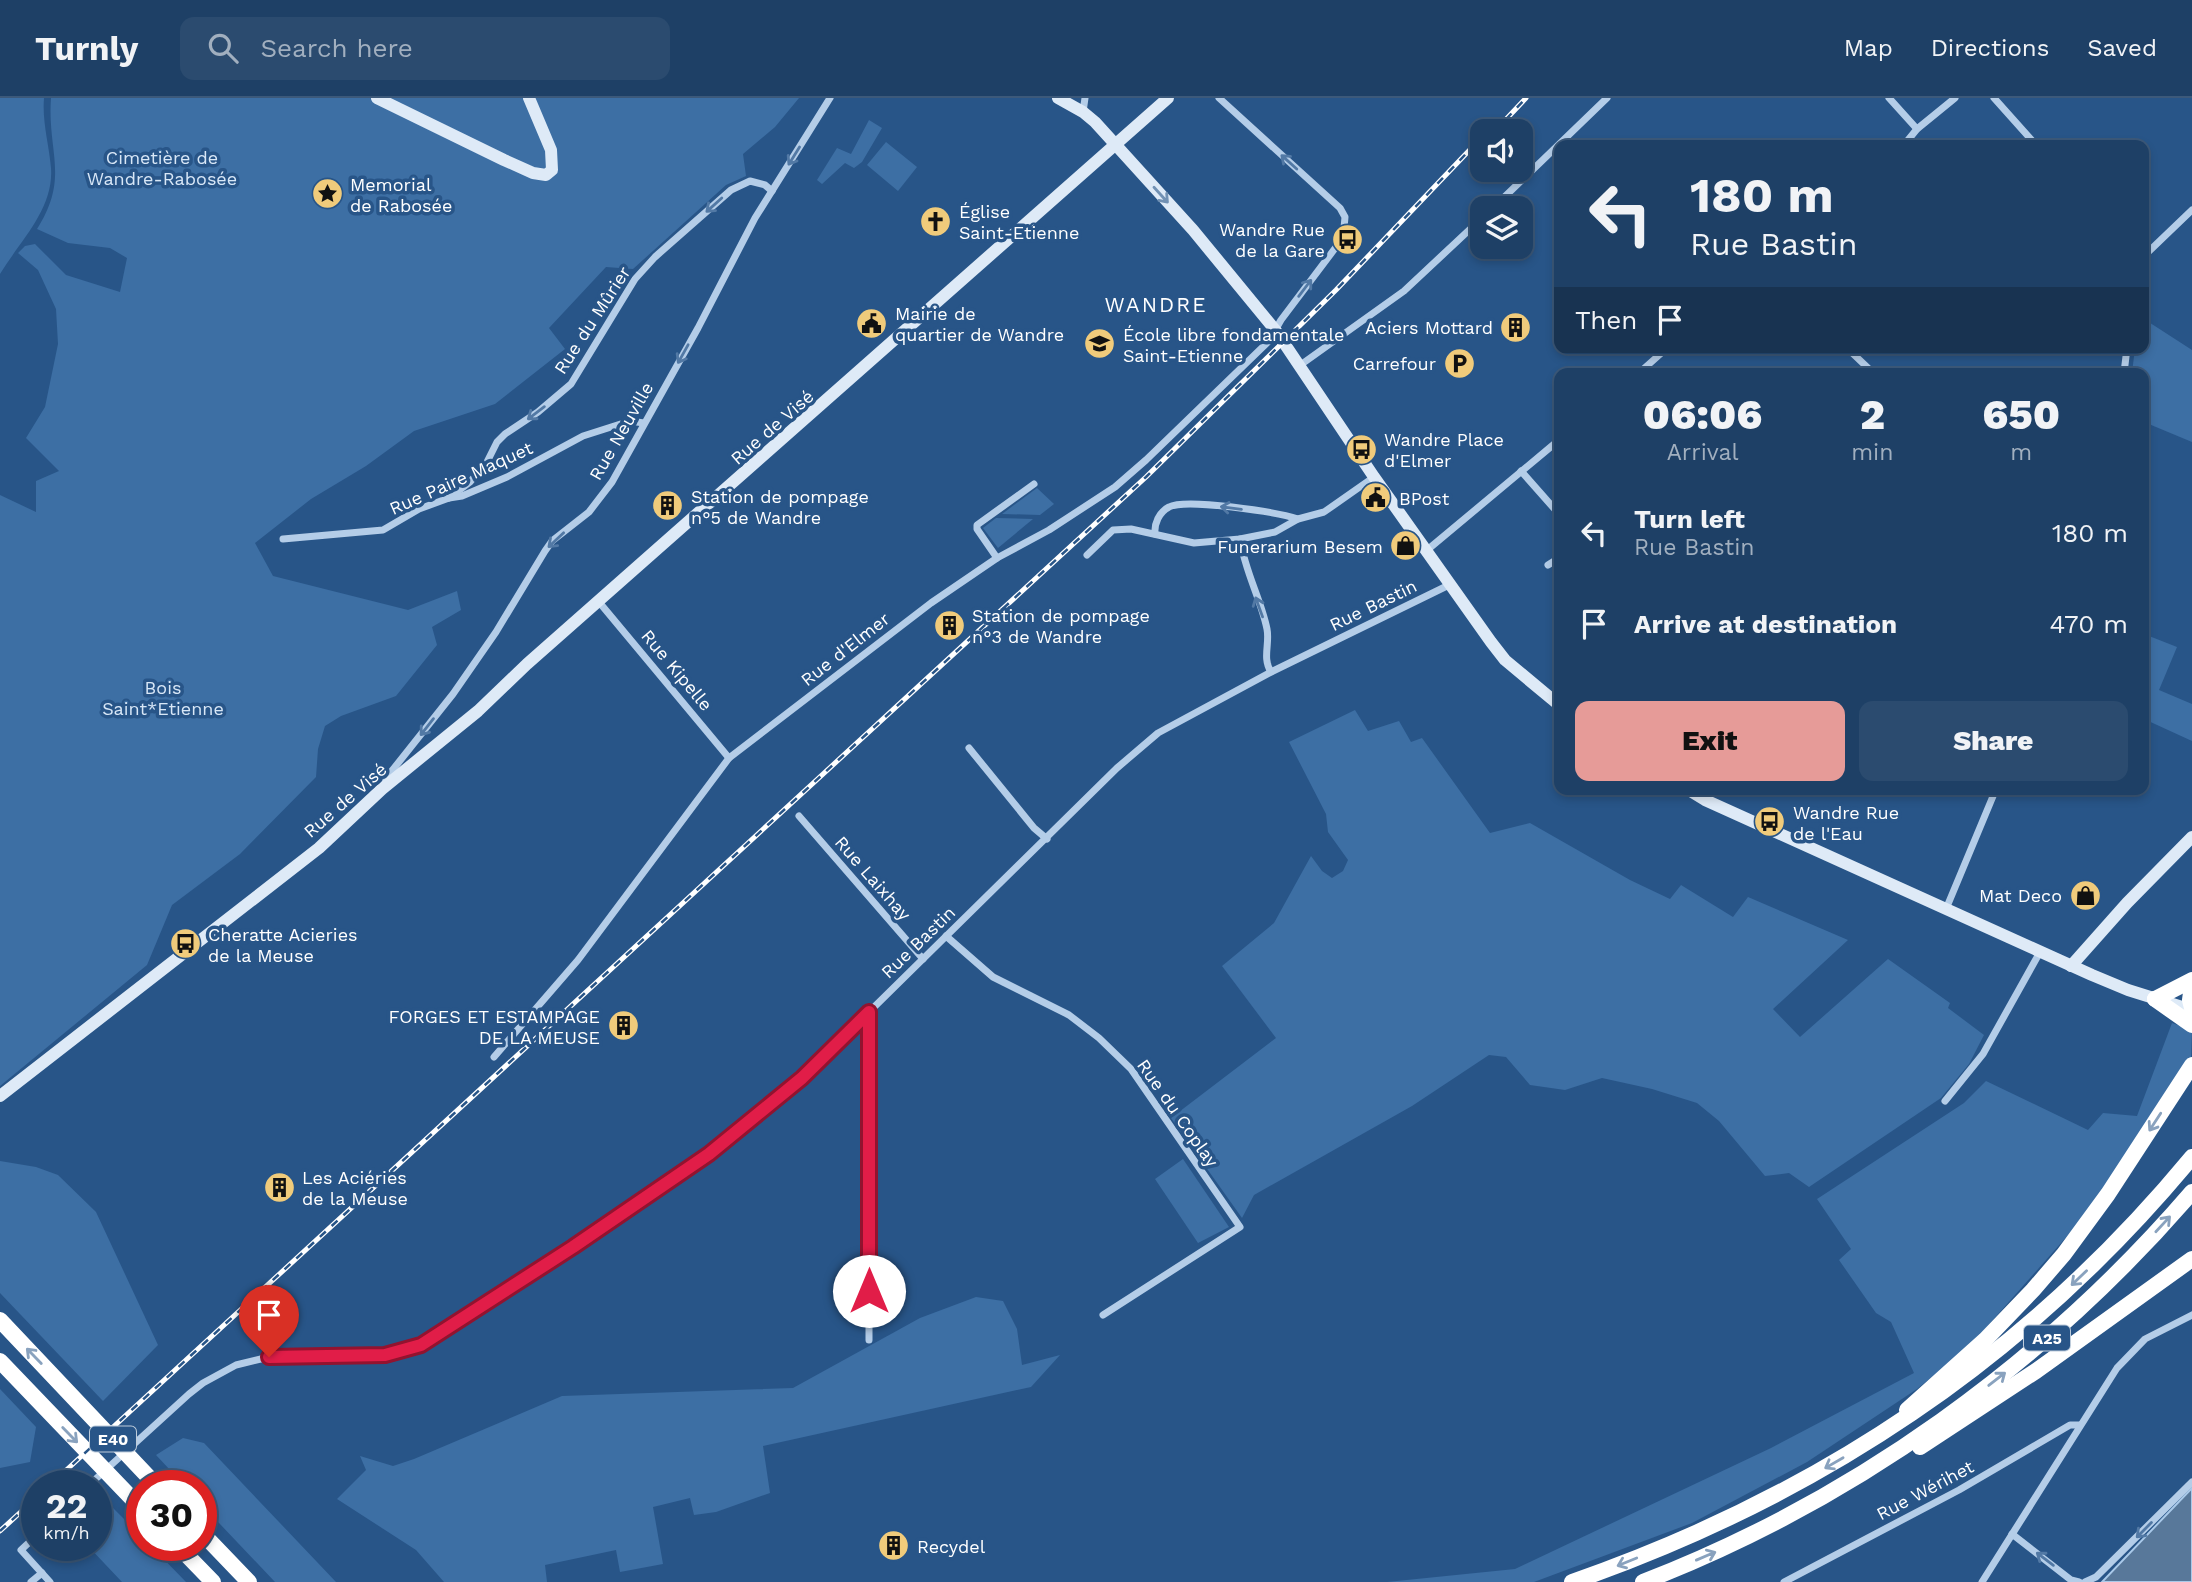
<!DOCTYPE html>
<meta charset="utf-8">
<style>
:root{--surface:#1e4066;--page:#2b4b6f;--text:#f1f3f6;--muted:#a1afbf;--line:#3c597a;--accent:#e69b98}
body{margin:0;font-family:"Work Sans",sans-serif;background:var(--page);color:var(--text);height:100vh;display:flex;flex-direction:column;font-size:26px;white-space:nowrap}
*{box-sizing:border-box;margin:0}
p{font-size:23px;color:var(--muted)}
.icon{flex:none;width:38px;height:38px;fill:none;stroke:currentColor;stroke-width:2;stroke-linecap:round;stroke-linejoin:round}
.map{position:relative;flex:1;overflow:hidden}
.panel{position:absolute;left:1554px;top:270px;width:595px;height:427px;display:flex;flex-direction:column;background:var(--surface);border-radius:14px;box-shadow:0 4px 10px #0003,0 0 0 2px var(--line)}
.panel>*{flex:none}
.banner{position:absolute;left:1554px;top:42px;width:595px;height:214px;border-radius:14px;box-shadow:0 4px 10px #0003,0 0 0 2px var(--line);background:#1e4066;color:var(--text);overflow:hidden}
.buttons{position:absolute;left:1470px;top:21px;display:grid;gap:14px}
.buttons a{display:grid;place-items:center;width:63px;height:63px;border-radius:14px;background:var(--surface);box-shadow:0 4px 10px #0003,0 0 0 2px var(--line);font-size:35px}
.speed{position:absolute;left:21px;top:1372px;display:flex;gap:14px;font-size:35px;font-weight:700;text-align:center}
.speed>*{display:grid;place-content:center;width:91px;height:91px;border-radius:50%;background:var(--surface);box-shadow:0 4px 10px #0003,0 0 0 2px var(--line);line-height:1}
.speed small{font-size:18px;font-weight:400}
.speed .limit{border:10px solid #d22;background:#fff;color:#111}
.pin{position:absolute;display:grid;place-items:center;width:60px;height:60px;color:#fff;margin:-72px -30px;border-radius:50% 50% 50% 0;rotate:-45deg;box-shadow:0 0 7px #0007}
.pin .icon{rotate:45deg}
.me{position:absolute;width:77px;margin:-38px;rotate:0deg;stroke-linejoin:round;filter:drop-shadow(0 0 5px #0008)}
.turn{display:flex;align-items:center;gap:24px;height:147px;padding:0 21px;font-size:32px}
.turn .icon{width:91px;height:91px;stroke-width:2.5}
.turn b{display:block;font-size:49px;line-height:60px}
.then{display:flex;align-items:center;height:66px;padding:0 21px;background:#0003;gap:14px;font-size:26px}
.eta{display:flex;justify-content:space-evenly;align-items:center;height:119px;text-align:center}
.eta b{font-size:42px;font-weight:800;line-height:49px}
.button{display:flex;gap:14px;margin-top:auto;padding:14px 21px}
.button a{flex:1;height:80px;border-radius:14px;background:var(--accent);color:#111;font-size:28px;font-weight:800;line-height:80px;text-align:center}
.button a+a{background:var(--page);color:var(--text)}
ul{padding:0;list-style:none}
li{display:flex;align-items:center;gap:21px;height:91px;padding:0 21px}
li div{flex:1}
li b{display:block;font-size:26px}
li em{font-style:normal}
header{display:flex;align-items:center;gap:42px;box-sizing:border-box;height:98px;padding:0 35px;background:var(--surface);border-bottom:2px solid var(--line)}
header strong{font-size:33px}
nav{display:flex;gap:38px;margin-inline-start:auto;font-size:24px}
.search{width:490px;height:63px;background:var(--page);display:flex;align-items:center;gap:18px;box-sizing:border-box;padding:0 24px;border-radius:14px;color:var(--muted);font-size:26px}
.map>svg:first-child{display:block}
.green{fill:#3d6fa4}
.water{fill:#58789a;stroke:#a9c9e9;stroke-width:2}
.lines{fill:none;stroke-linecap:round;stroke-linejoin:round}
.street{stroke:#b4cde8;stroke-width:7}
.secondary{stroke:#deeaf7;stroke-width:12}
.highway{stroke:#fff;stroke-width:16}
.rail-casing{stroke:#fff;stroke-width:5}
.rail{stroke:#285588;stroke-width:2.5;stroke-dasharray:8;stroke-linecap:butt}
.oneway{stroke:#5279a5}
.oneway2{stroke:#7191b4}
.oneway3{stroke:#89a2be}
.route-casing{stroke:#92132f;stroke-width:18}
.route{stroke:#e11d48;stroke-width:12}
.labels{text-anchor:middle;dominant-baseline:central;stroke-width:7;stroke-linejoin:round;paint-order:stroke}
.shield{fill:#285588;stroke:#beccdb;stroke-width:2}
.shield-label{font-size:16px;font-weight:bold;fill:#fff}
.park-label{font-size:18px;fill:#d8e7f7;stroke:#285588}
.poi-label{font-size:18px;fill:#fff;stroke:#285588;text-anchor:start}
.street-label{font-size:18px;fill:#fff;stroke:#285588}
.quarter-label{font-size:21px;letter-spacing:2px;fill:#fff;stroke:#285588}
</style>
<header>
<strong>Turnly</strong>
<div class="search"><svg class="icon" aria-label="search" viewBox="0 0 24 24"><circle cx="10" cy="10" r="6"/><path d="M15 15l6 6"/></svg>Search here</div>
<nav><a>Map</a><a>Directions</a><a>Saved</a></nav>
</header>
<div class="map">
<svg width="2192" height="1484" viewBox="0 0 2192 1484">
<rect width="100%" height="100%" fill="#285588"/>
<g class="green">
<path d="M0,0H44C42,24 49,46 51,70C54,111 20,143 0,176Z"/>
<path d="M51,0H799L775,29L743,56L746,78L726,87L633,171L606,169L549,230L565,251L495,306L414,333L366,368L311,401L255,445L273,478L408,512L457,493L461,512L432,529L437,547L396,598L341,618L325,628L318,651L316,679L240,756L172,807L147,867L0,988V397L36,414V383L59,373L26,340L45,309L58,246L56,211L38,172L18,155L25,148L35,146L66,177L120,194L127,160L110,150L68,145L37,131C70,79 47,54 51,0Z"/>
<polygon points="869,22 882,30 862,64 854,70 845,65 822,86 817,82 837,50 851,56"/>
<polygon points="886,44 917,69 898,93 867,67"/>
<polygon points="2144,221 2192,252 2192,344 2144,324 2144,275 2132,275 2135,250 2144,250"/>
<polygon points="1037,390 1054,406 1040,417 1002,416"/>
<polygon points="996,420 1033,421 998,450 983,430"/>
<polygon points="2144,536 2177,549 2159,592 2192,606 2192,643 2144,621"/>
<polygon points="1355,612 1368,633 1399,623 1411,644 1422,640 1490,735 1530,725 1630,782 1670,801 1681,787 1733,819 1748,799 1848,842 1773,911 1800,939 1888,861 1950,905 1948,910 1984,937 1969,966 1941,1000 1809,1089 1789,1075 1765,1078 1719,1023 1697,1005 1652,991 1602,980 1565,992 1530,987 1506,959 1489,957 1412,1008 1254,1097 1242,1120 1171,1020 1276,940 1222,868 1274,825 1311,758 1322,773 1332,780 1343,773 1348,762 1328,734 1326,716 1289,644"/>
<polygon points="2172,925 2192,932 2191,960 2092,1110 1969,1249 1917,1291 1807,1364 1692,1425 1534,1484 1387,1484 1515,1471 1771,1350 1914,1275 1891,1224 1876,1215 1839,1162 1851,1151 1817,1101 1964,1005 1986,983 2088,1032 2103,1015 2137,1018"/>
<polygon points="1183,1061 1229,1129 1198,1145 1155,1081"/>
<polygon points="0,1063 36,1069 58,1077 96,1114 158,1247 103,1303 0,1195"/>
<polygon points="976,1199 1003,1203 1017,1231 1022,1267 1060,1257 1031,1289 763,1348 770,1395 716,1414 694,1417 690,1400 653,1409 663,1466 620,1474 616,1452 545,1467 547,1484 444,1484 416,1452 337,1401 366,1372 360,1358 393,1368 414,1361 562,1298 793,1290 920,1220"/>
<polygon points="0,1291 36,1329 30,1364 0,1370"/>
<polygon points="183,1340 204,1345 336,1484 275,1484 201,1406 201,1388 185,1388 156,1357"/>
<polygon points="108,1405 142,1439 142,1447 150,1447 186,1484 122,1484 87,1447 96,1447 96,1412"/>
</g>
<polygon class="water" points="2192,1390 2192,1484 2102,1484"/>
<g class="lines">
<g class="street">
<polyline points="1889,0 1917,31"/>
<polyline points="1994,0 2036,47"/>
<polyline points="1083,14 1085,0"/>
<polyline points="1904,47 1917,31 1955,0"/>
<polyline points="1493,110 1607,0"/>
<polyline points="2144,158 2192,112"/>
<polyline points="1847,250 1868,270"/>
<polyline points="1299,268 1404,193 1482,120"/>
<polyline points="1639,275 1667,250"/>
<polyline points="2124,275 2127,250"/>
<polyline points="1521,373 1559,416"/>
<polyline points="449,400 470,384 487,364 497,344 505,336 538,314 571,286 635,181 655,159 731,92 750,83 765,87 772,93"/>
<path d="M1155,436C1154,426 1159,414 1169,409C1186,400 1277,414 1298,421"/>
<polyline points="283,441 383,432 419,411 449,400 462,398 507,379 583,338 630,323 644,325"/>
<path d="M1240,441C1245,474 1261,501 1267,531C1270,546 1262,560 1271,574"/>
<polyline points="1426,453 1559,342"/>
<polyline points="1087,457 1113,432 1131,431 1194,445 1240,441 1275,434 1298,421 1324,414 1374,379"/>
<polyline points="997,460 977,431 977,427 1034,386"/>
<polyline points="1548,467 1559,460"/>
<polyline points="599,504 729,660"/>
<polyline points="969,650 1034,730 1047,741"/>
<polyline points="385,685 387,679 453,596 496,534 545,453 552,443 589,414 612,384 698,230 755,120 830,0"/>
<polyline points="799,718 923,861"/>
<polyline points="1946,811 1996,691"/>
<polyline points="946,838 993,879 1069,917 1099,940 1131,971 1240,1129 1103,1217"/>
<polyline points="494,959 578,862 729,660 931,505 997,460 1049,432 1115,389 1146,362 1269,243 1281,222 1336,149 1344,130 1345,119 1340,110 1219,0"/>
<polyline points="1945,1003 1983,956 2040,854"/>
<polyline points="869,1242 869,914"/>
<polyline points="88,1388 189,1296 203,1285 236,1267 269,1259 385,1257 420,1247 573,1149 709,1056 802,980 1117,670 1158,635 1271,574 1449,487"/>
<polyline points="2012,1436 2071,1482 2079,1484"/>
<polyline points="37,1437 21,1452 50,1484"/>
<polyline points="31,1484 42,1475"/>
<polyline points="1784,1484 1959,1392 2070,1327 2079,1327"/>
<polyline points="1982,1484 2117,1270 2145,1241 2192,1217"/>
<polyline points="2085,1484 2096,1479 2192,1384"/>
</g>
<g class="secondary">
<polyline points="377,0 504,62 533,75 546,77 552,72 551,52 529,0"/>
<polyline points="1058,0 1083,14 1095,24 1193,132 1276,233 1374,379 1491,544 1505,562 1559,607"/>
<polyline points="1687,691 1705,702 2092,877 2128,892 2192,912"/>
<polyline points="2071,868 2127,805 2192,739"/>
<polyline points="0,998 319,750 382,691 478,613 527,566 1168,0"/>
</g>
<g class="highway">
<polyline points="2192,887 2190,902 2192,910"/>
<polyline points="2155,901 2192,927"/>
<polyline points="2155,901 2192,882"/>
<polyline points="0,1222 157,1388"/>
<polyline points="0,1263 142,1411"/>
<polyline points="1907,1312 1985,1242 2033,1192 2064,1156 2108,1096 2192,967"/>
<polyline points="1920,1349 2036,1273 2192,1161"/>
<polyline points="201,1434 249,1484"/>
<polyline points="177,1447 213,1484"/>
<path d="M1572,1484C1819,1398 2025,1261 2192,1059"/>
<path d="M1643,1484C1855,1402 2044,1266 2192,1094"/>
</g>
<defs>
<g id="rail">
<polyline points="1495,33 1526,0"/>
<polyline points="49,1388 1146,379 1336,192 1482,39"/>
<polyline points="0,1433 37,1399"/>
</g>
</defs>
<use href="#rail" class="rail-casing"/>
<use href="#rail" class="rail"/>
</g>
<defs><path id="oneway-shaft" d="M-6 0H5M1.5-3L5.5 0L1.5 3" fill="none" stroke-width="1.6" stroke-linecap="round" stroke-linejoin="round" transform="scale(1.75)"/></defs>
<g class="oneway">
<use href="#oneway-shaft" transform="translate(794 58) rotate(122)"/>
<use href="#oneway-shaft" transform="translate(1289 64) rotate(-138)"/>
<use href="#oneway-shaft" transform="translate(714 107) rotate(138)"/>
<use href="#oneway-shaft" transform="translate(1305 190) rotate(-53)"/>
<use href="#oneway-shaft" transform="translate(683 256) rotate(119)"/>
<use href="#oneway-shaft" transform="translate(536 315) rotate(143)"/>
<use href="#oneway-shaft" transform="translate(1231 410) rotate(-173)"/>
<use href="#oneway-shaft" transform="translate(556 442) rotate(137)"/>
<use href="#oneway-shaft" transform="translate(1259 509) rotate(-110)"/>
<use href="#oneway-shaft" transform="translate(427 629) rotate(128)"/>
<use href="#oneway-shaft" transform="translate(2144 1432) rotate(135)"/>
<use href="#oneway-shaft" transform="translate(2045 1461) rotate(-143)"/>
</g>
<use class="oneway2" href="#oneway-shaft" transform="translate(1161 97) rotate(48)"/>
<g class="oneway3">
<use href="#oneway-shaft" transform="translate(2155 1024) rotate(123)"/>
<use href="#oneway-shaft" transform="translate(2163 1126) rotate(-47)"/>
<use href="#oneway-shaft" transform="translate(2079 1180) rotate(136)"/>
<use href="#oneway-shaft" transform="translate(34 1258) rotate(-134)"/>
<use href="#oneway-shaft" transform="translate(1997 1281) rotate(-38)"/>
<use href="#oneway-shaft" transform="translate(70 1337) rotate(46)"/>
<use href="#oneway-shaft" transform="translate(1834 1365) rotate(150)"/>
<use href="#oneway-shaft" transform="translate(1706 1458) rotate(-23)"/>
<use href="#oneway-shaft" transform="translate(1627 1464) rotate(158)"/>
</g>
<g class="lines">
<defs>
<polyline id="route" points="269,1259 385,1257 421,1247 573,1149 709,1056 802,980 869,914 869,1193"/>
</defs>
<use href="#route" class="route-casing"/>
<use href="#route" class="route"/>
</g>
<defs>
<symbol id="sight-disc" viewBox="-11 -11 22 22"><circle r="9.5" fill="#f0cb7b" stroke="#285588"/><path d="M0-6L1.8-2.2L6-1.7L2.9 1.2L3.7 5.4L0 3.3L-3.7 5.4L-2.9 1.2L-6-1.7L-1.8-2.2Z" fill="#111"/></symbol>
<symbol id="church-disc" viewBox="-11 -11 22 22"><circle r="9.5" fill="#f0cb7b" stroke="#285588"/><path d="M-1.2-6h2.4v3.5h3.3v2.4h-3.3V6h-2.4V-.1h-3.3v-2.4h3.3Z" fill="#111"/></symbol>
<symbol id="bus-disc" viewBox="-11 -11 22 22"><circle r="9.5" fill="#f0cb7b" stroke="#285588"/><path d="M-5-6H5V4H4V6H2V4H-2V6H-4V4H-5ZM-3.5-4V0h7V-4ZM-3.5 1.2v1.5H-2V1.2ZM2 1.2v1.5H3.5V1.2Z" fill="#111"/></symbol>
<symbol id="civic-disc" viewBox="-11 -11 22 22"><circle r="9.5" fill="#f0cb7b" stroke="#285588"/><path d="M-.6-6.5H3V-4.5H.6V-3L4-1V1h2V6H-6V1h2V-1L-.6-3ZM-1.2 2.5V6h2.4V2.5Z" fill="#111"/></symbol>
<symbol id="building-disc" viewBox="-11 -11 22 22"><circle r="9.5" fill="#f0cb7b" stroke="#285588"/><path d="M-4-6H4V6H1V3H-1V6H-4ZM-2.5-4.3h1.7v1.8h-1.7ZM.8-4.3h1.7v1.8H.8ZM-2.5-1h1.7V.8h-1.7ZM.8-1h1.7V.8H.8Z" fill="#111"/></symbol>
<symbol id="school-disc" viewBox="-11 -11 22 22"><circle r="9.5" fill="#f0cb7b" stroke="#285588"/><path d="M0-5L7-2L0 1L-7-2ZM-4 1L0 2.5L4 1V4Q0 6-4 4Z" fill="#111"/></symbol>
<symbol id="parking-disc" viewBox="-11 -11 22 22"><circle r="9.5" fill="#f0cb7b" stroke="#285588"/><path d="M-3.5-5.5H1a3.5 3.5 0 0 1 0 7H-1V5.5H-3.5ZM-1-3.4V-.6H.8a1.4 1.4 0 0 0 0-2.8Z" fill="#111"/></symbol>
<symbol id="shop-disc" viewBox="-11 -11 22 22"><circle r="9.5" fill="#f0cb7b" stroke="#285588"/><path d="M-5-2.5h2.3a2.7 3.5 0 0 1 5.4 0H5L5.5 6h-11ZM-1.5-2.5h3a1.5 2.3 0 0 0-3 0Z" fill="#111"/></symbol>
</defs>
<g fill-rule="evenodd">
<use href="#sight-disc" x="310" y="78" width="35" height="35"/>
<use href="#church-disc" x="918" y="106" width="35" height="35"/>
<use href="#bus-disc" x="1330" y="124" width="35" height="35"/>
<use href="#civic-disc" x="854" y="208" width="35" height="35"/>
<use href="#building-disc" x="1498" y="212" width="35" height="35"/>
<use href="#school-disc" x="1082" y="228" width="35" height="35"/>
<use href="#parking-disc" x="1442" y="248" width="35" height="35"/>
<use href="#bus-disc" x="1344" y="334" width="35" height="35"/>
<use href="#civic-disc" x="1358" y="382" width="35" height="35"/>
<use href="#building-disc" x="650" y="390" width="35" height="35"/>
<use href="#shop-disc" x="1388" y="430" width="35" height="35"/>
<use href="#building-disc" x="932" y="510" width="35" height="35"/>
<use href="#bus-disc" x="1752" y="706" width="35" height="35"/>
<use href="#shop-disc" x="2068" y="780" width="35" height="35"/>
<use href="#bus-disc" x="168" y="828" width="35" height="35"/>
<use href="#building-disc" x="606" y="910" width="35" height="35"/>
<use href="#building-disc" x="262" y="1072" width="35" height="35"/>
<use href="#building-disc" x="876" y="1430" width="35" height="35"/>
</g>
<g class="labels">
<g class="shield">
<rect x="2024" y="1227.5" width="46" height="25" rx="5"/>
<rect x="90" y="1328.5" width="46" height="25" rx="5"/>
</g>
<g class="shield-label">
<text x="2047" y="1240">A25</text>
<text x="113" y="1341">E40</text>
</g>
<g class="park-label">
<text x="162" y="59">Cimetière de<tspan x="162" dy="21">Wandre-Rabosée</tspan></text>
<text x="163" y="589">Bois<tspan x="163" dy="21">Saint*Etienne</tspan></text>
</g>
<g class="poi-label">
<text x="350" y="86">Memorial<tspan x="350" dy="21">de Rabosée</tspan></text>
<text x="959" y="113">Église<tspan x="959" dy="21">Saint-Etienne</tspan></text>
<text x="1325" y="131" text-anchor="end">Wandre Rue<tspan x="1325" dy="21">de la Gare</tspan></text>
<text x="895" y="215">Mairie de<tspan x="895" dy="21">quartier de Wandre</tspan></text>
<text x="1493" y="229" text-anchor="end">Aciers Mottard</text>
<text x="1123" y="236">École libre fondamentale<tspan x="1123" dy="21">Saint-Etienne</tspan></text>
<text x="1436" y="265" text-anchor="end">Carrefour</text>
<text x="1384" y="341">Wandre Place<tspan x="1384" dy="21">d'Elmer</tspan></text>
<text x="691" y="398">Station de pompage<tspan x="691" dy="21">n°5 de Wandre</tspan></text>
<text x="1399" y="400">BPost</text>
<text x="1383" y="448" text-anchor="end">Funerarium Besem</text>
<text x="972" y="517">Station de pompage<tspan x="972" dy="21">n°3 de Wandre</tspan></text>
<text x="1793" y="714">Wandre Rue<tspan x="1793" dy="21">de l'Eau</tspan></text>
<text x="2062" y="797" text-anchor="end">Mat Deco</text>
<text x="208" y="836">Cheratte Acieries<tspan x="208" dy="21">de la Meuse</tspan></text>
<text x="600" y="918" text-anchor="end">FORGES ET ESTAMPAGE<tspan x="600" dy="21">DE LA MEUSE</tspan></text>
<text x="302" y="1079">Les Aciéries<tspan x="302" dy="21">de la Meuse</tspan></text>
<text x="917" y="1448">Recydel</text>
</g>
<g class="street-label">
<text transform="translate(592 222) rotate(-57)">Rue du Mûrier</text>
<text transform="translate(772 329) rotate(-41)">Rue de Visé</text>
<text transform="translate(621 333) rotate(-60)">Rue Neuville</text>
<text transform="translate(461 380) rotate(-24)">Rue Paire Maquet</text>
<text transform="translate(1373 507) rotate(-26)">Rue Bastin</text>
<text transform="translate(845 551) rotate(-38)">Rue d'Elmer</text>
<text transform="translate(677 572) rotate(50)">Rue Kipelle</text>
<text transform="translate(345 702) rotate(-41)">Rue de Visé</text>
<text transform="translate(873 780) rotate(49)">Rue Laixhay</text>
<text transform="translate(918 844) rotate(-44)">Rue Bastin</text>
<text transform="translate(1178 1015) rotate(55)">Rue du Coplay</text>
<text transform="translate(1925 1392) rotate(-28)">Rue Wérihet</text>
</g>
<g class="quarter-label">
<text x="1156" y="206">WANDRE</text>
</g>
</g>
</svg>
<div class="buttons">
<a><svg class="icon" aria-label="sound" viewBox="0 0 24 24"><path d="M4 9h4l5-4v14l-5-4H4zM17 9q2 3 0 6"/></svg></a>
<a><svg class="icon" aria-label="layers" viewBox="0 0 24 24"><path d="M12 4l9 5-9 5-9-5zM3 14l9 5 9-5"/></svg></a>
</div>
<div class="speed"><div>22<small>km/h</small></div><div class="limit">30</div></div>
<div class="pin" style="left:269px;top:1259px;background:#d93025"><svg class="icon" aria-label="arrive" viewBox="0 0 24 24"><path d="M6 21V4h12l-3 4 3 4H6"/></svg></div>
<svg class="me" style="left:869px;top:1193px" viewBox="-20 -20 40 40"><circle r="19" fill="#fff"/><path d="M0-13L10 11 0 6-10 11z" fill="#e11d48"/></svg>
<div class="banner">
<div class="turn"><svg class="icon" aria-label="left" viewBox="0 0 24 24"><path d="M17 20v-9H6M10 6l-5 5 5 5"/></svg><div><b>180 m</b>Rue Bastin</div></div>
<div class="then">Then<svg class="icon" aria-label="arrive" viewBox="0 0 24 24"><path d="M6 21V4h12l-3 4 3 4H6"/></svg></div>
</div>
<section class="panel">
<div class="eta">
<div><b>06:06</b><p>Arrival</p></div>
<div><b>2</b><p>min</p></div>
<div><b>650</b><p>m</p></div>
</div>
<ul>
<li><svg class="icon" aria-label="left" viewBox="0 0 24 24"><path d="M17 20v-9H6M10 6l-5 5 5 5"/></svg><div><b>Turn left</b><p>Rue Bastin</p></div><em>180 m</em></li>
<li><svg class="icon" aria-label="arrive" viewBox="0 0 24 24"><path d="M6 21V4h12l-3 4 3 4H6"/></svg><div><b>Arrive at destination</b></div><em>470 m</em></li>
</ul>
<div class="button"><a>Exit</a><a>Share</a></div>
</section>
</div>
